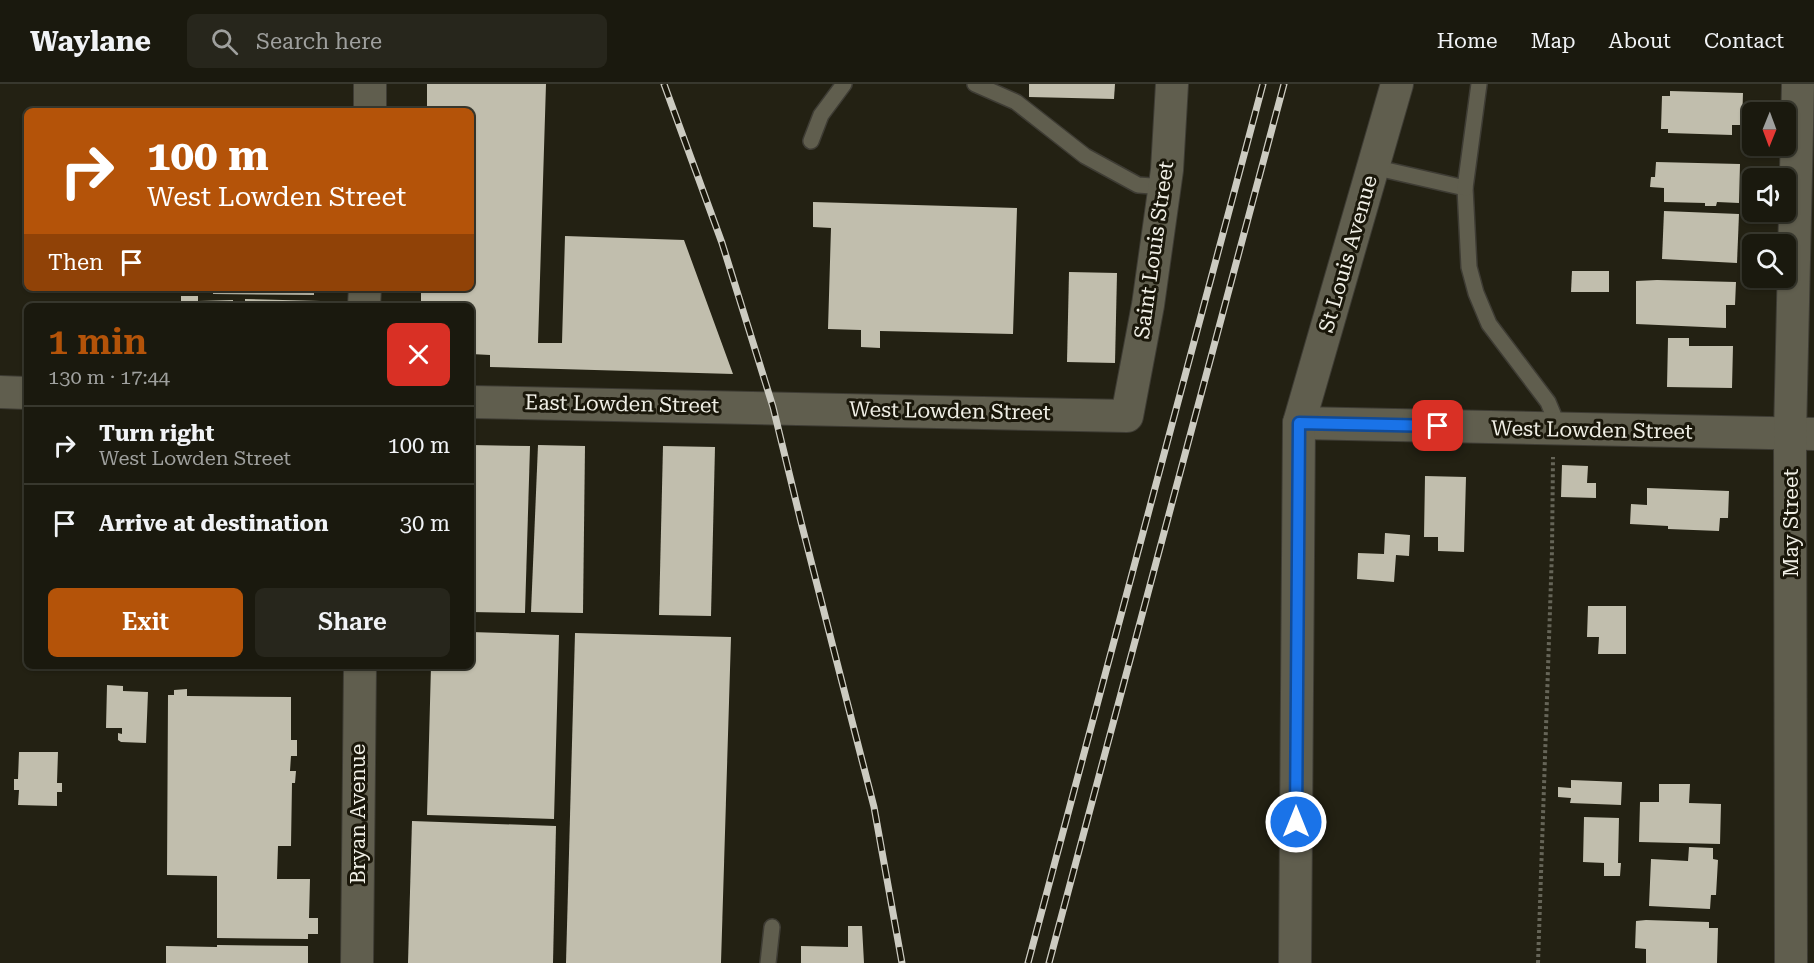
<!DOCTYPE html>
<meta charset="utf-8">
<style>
:root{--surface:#1a190e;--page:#27261c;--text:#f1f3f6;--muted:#9fa09e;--line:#38382e;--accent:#b45309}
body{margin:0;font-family:"Roboto Serif",serif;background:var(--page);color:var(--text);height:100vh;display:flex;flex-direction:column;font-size:22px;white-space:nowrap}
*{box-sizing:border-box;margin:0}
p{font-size:20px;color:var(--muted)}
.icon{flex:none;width:33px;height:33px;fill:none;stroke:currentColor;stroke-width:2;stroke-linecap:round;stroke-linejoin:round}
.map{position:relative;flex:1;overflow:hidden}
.sheet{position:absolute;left:24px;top:219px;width:450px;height:366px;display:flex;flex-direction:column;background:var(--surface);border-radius:9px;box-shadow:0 2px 4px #0004,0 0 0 2px var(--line)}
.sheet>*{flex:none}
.top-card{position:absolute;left:24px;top:24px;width:450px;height:183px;border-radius:9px;box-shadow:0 2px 4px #0004,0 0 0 2px var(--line);background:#b45309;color:#fff;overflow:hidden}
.needle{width:39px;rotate:181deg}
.fabs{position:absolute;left:1742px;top:18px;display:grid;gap:12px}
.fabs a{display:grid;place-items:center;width:54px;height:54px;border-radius:9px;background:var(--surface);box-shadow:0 2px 4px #0004,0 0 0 2px var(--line);font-size:30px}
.pin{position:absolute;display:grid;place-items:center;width:51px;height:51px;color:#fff;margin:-26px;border-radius:12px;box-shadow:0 3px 9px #0006}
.me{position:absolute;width:66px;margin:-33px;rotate:0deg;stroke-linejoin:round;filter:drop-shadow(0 0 4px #0008)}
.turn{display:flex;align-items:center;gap:21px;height:126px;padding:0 24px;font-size:27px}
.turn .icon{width:78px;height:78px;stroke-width:2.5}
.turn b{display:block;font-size:42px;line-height:51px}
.then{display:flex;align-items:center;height:57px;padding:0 24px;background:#0003;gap:12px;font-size:22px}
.round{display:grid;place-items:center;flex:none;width:63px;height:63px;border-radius:9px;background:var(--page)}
.headline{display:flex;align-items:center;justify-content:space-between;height:102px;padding:0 24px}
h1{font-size:36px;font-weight:600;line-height:45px;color:var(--accent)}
.cta{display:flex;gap:12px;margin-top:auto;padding:12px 24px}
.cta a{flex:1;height:69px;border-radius:9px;background:var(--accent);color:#fff;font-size:24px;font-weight:600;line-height:69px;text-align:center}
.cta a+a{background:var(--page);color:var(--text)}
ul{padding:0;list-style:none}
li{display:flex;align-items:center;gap:18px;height:78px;padding:0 24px;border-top:2px solid var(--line)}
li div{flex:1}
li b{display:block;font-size:22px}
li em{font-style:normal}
header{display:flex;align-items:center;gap:36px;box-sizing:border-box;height:84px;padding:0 30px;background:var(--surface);border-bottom:2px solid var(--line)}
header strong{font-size:28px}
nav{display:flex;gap:33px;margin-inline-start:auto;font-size:21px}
.search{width:420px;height:54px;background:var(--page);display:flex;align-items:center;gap:15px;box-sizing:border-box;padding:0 21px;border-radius:9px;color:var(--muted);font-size:22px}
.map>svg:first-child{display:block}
.building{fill:#c1bead}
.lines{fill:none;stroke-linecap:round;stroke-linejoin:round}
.service-casing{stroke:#3e3c34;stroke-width:18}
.minor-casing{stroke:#3e3c34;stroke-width:34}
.path{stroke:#666558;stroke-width:4;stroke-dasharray:3 3;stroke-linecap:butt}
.service{stroke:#605e4e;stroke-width:15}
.minor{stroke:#605e4e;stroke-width:32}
.rail-casing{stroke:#cccbc1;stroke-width:7}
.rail{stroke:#1a170a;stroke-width:4.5;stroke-dasharray:14;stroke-linecap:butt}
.route-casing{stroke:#114b97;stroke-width:15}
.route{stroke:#1a73e8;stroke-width:10}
.labels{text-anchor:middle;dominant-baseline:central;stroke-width:6;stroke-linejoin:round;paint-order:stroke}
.street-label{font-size:21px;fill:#f0efe6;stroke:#1a170a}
</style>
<header>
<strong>Waylane</strong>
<div class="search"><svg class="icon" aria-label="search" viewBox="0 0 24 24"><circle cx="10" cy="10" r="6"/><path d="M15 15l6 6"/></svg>Search here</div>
<nav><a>Home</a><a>Map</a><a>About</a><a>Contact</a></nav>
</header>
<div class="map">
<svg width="1814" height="879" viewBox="0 0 1814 879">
<rect width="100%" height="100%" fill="#232113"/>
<g class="building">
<polygon points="427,0 546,0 538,259 562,259 565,152 684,156 733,290 490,283 490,271 471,270 471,222 421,222 421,204 471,204 471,27 427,27"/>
<polygon points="1029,0 1115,0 1114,15 1029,13"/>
<polygon points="1670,7 1743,9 1742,41 1732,41 1732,51 1668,49 1668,45 1661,45 1662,12 1670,12"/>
<polygon points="1656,78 1740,80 1739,119 1717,118 1716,122 1705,122 1705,119 1664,118 1664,104 1650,103 1651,93 1655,93"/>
<polygon points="813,118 1017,124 1013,250 880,247 880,264 861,263 861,246 828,245 831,144 813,143"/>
<polygon points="1664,127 1739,130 1737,179 1662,175"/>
<polygon points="1572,187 1609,187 1609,208 1571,208"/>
<polygon points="1069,188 1117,189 1115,279 1067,278"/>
<polygon points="1657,196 1736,198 1735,221 1726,221 1726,244 1636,240 1636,197"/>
<polygon points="213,204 314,204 314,211 213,210"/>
<polygon points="181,212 198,212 198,217 233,216 233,222 181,222"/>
<polygon points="245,215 321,217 321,222 245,222"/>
<polygon points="1668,254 1689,254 1689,262 1733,262 1732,304 1667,303"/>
<polygon points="471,361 530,362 525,529 471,528"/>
<polygon points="538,361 585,362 583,529 531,528"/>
<polygon points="663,362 715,363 711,532 659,531"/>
<polygon points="1562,381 1588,382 1587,399 1596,399 1596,414 1561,413"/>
<polygon points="1425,392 1466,393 1464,468 1438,467 1438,453 1424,453"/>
<polygon points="1647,404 1729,407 1728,434 1720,434 1719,447 1668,445 1668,442 1630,440 1631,420 1647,421"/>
<polygon points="23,437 27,437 27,456 22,456"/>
<polygon points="1385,449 1410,451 1409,472 1396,471 1394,498 1357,495 1358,469 1384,470"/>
<polygon points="1588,522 1626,522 1626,570 1598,570 1599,553 1587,553"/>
<polygon points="471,548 559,551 554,735 427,731 431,582 471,582"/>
<polygon points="575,549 731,553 721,879 566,879"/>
<polygon points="107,601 123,602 123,607 148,608 146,659 121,658 118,656 118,649 122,650 122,644 106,644"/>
<polygon points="187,605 187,612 291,613 291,656 297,656 297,672 291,672 290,687 296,687 295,699 292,699 291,762 278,762 277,795 310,795 309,834 318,834 318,850 308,850 308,855 217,854 217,792 167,791 168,611 174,611 174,606"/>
<polygon points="19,668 58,668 57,699 62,699 62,708 57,708 57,722 18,721 19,706 14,706 14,695 18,695"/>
<polygon points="1571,696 1622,698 1621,721 1570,719 1571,714 1558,713 1558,703 1571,704"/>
<polygon points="1659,700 1690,700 1689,719 1721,720 1720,760 1639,758 1640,718 1659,718"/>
<polygon points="1584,733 1619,734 1618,779 1621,779 1620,792 1604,792 1604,779 1583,778"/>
<polygon points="412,737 556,742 553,879 408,879"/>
<polygon points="1689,763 1713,764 1713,775 1718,776 1716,811 1711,811 1710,825 1649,822 1651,775 1688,777"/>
<polygon points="1646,836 1709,838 1709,844 1718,844 1717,879 1646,879 1646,865 1635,864 1636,837"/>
<polygon points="848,842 862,842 864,879 801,879 801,862 848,863"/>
<polygon points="217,861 308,862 308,879 166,879 166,862 217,863"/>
</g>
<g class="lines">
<defs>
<g id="service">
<polyline points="975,0 1016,18 1085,72 1138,101 1165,103"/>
<polyline points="811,57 821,31 844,0"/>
<polyline points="1373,83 1465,104 1469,183 1476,209 1489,240 1548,318 1553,330 1553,345"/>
<polyline points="1465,104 1479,0"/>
<polyline points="768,879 772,843"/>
</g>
<g id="minor">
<polyline points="370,27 370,0"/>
<polyline points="364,222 365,204"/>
<polyline points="0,308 27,309"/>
<polyline points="471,318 1127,332 1148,221 1167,86 1172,0"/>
<polyline points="1299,339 1814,350"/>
<polyline points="357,879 360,582"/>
<polyline points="1295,879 1299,339 1397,0"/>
<polyline points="1791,879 1790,350 1798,0"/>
</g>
</defs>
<use href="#service" class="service-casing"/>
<use href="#minor" class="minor-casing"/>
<polyline class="path" points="1538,879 1552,467 1553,373"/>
<use href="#service" class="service"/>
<use href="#minor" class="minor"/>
<defs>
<g id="rail">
<polyline points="664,0 722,159 773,323 801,438 874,723 902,879"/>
<polyline points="1028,879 1263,0"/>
<polyline points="1049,879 1284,0"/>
</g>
</defs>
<use href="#rail" class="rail-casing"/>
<use href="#rail" class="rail"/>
</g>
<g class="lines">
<defs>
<polyline id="route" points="1296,738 1299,339 1438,342"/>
</defs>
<use href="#route" class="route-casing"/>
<use href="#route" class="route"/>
</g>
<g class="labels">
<g class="street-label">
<text transform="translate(1154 166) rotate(-82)">Saint Louis Street</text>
<text transform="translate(1348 170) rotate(-74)">St Louis Avenue</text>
<text transform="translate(622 320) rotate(1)">East Lowden Street</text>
<text transform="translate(950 327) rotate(1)">West Lowden Street</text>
<text transform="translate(1592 346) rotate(1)">West Lowden Street</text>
<text transform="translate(1791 439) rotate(-90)">May Street</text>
<text transform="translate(358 730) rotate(-90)">Bryan Avenue</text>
</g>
</g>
</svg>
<div class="fabs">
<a><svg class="needle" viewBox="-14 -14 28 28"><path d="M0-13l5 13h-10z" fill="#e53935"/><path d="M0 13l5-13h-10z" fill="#9fa09e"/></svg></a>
<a><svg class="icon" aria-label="sound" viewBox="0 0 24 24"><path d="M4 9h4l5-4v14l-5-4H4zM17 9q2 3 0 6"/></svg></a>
<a><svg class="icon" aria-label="search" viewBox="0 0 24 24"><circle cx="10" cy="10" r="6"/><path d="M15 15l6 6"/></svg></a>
</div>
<div class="pin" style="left:1438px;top:342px;background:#d93025"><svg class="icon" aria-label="arrive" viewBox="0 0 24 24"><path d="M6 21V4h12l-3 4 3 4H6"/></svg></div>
<svg class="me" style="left:1296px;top:738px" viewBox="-20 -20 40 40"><circle r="17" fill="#1a73e8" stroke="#fff" stroke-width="3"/><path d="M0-11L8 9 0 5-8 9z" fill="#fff"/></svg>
<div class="top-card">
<div class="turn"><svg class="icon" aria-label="right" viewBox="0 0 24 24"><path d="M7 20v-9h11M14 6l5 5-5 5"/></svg><div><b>100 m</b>West Lowden Street</div></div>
<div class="then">Then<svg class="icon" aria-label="arrive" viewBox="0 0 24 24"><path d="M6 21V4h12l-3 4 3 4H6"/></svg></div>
</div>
<section class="sheet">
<div class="headline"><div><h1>1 min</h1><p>130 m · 17:44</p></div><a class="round" style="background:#d93025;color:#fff"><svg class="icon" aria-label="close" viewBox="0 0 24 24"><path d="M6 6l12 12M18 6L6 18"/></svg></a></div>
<ul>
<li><svg class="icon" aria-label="right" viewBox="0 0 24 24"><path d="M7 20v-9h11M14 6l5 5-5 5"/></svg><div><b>Turn right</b><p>West Lowden Street</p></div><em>100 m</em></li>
<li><svg class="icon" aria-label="arrive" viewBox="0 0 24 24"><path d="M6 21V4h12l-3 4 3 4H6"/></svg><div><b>Arrive at destination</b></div><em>30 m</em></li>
</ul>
<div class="cta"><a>Exit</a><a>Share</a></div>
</section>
</div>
